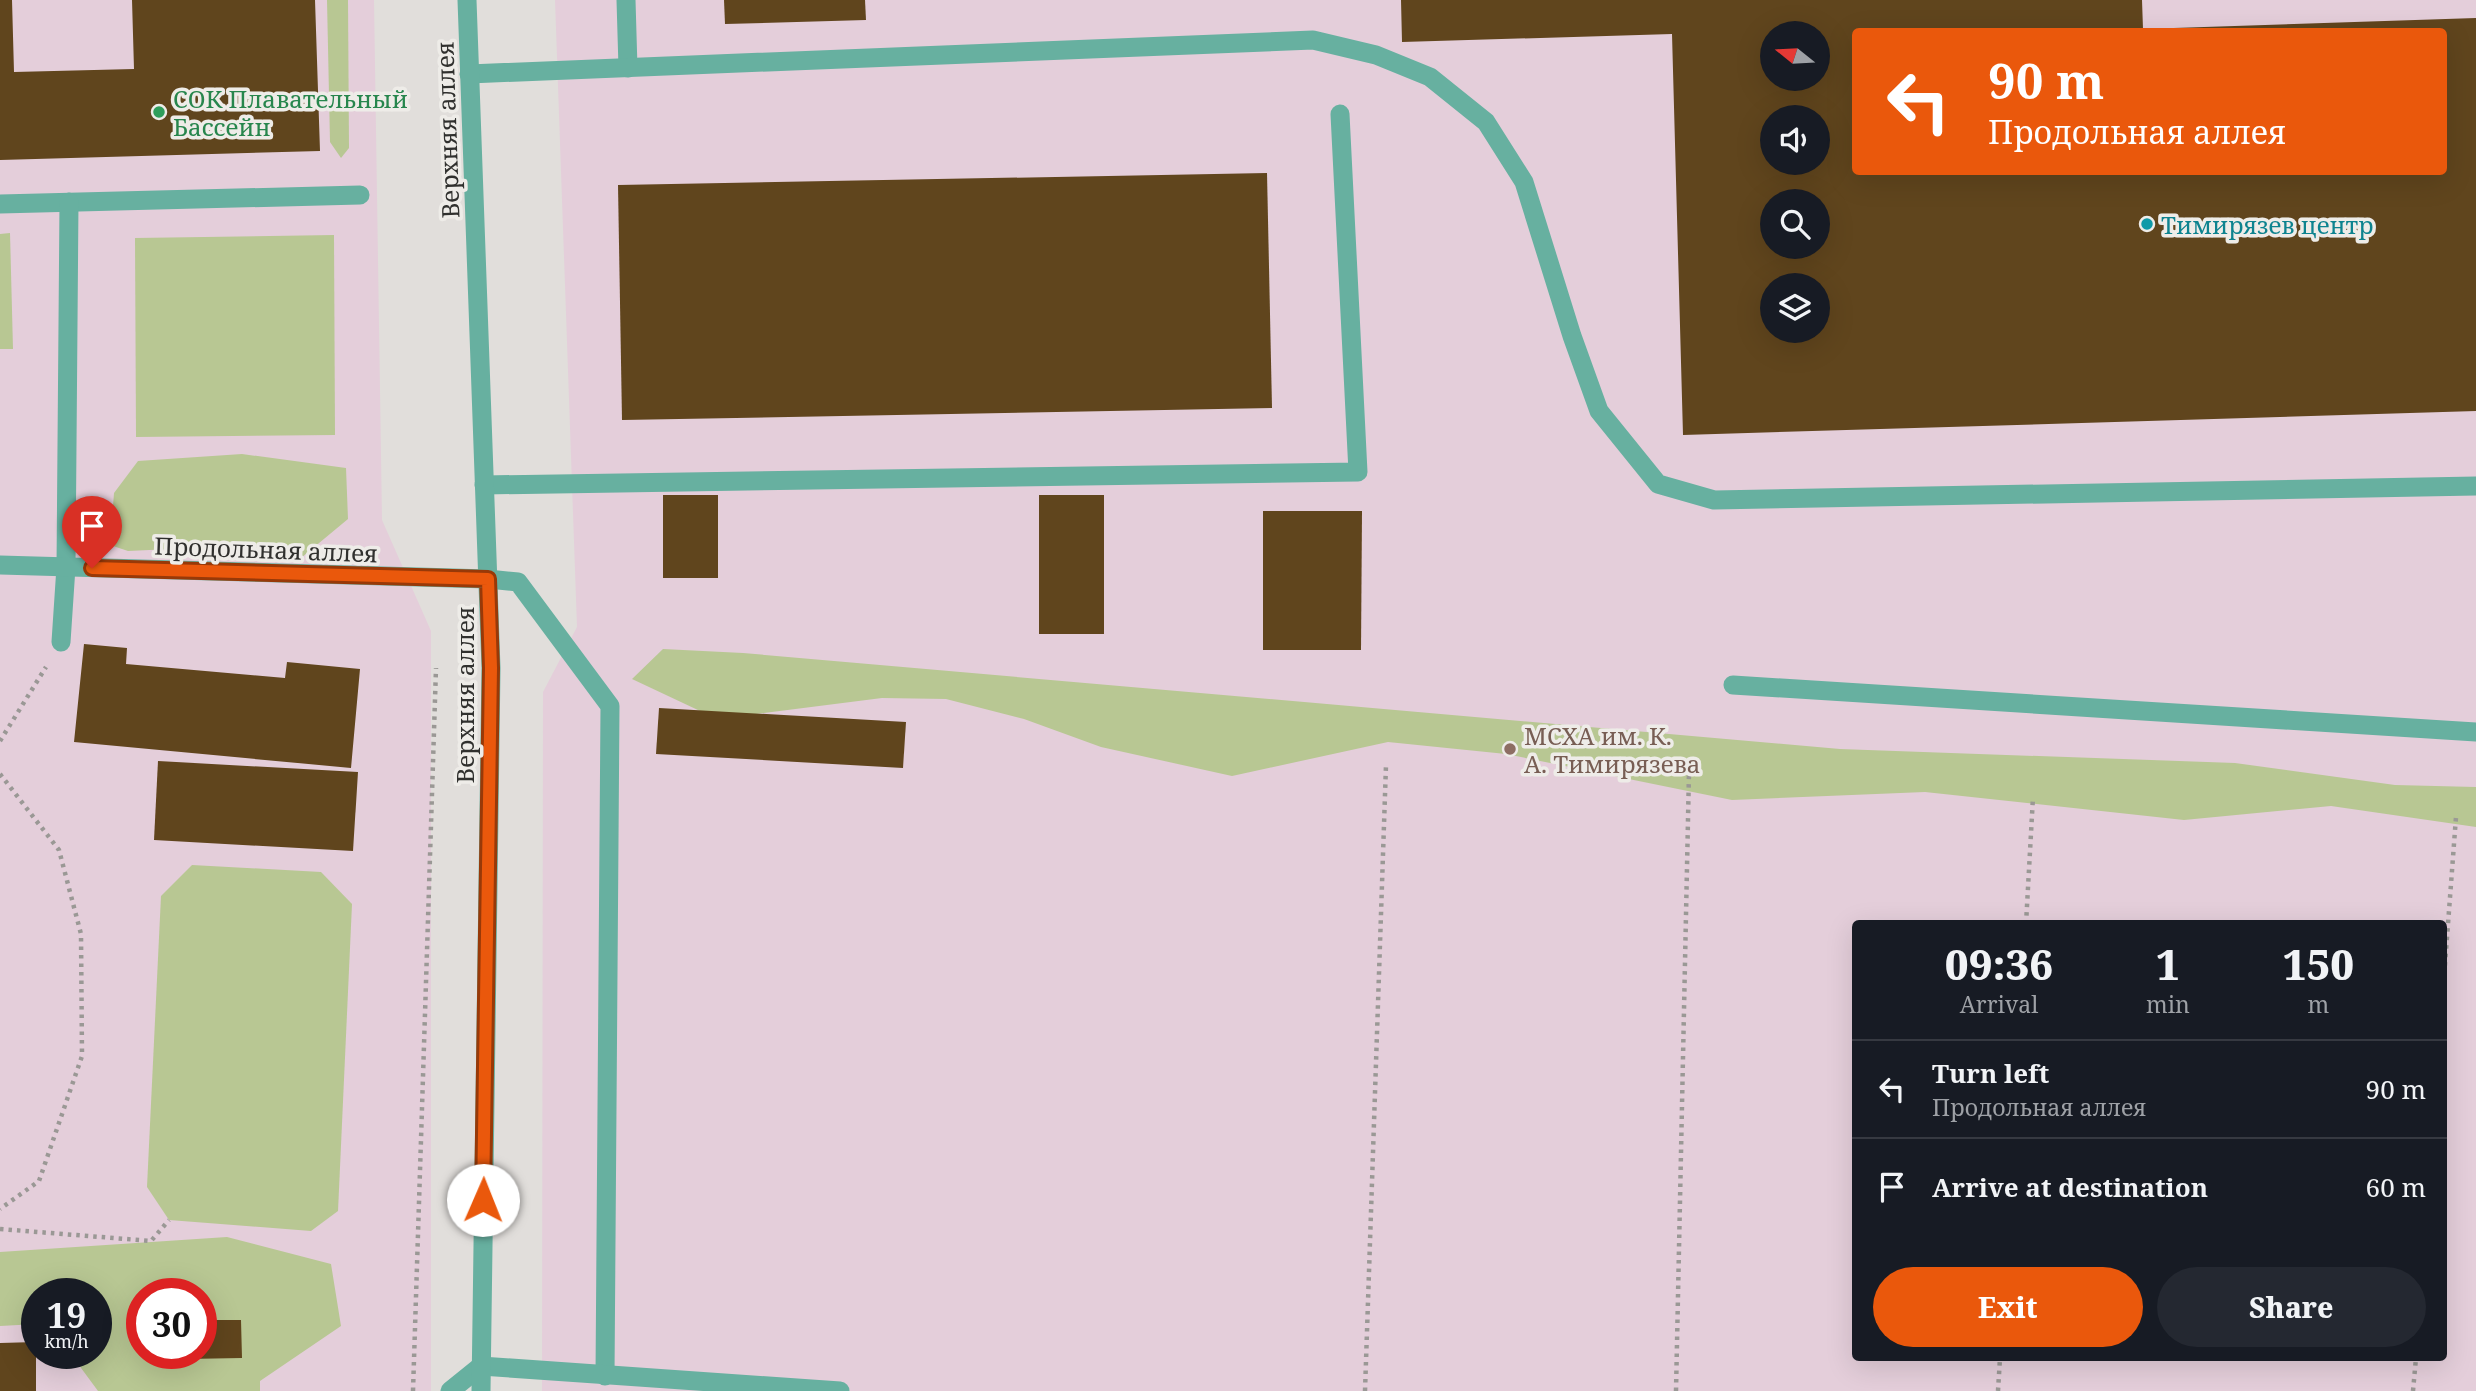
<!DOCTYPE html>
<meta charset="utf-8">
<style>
:root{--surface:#171b24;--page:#242831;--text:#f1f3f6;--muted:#9ea1a6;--line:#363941;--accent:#ea580c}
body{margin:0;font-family:"Noto Serif",serif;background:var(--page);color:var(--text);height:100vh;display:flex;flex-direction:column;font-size:26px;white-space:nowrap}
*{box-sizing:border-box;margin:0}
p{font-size:23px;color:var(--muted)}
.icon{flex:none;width:38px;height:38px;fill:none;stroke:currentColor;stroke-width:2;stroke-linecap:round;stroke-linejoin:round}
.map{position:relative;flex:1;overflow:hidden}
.details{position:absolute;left:1852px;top:920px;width:595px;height:441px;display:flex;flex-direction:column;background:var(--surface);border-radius:7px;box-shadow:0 7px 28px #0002}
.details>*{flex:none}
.banner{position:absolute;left:1852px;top:28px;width:595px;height:147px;border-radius:7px;box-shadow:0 7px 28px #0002;background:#ea580c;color:#fff;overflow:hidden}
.needle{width:46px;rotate:288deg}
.tools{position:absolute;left:1760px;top:21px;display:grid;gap:14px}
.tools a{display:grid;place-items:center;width:70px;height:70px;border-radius:50%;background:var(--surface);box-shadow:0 7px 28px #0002;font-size:35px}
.speed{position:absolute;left:21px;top:1278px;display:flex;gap:14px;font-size:35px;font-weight:700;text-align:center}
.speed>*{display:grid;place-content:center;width:91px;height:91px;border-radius:50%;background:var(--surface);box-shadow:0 7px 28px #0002;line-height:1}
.speed small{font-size:18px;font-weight:400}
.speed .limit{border:10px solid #d22;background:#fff;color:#111}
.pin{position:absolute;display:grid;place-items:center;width:60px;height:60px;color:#fff;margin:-72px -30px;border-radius:50% 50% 50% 0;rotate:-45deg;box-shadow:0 0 7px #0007}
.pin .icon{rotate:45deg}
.me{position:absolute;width:77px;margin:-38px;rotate:1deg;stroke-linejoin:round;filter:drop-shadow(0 0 5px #0008)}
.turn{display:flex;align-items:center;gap:24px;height:147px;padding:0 21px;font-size:32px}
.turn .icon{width:91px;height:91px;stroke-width:2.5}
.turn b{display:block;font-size:49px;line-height:60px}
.eta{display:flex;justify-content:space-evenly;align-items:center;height:119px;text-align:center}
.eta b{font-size:42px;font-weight:800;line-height:49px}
.primary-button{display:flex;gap:14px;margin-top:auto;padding:14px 21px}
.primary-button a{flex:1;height:80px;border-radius:42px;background:var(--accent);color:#fff;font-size:28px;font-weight:800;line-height:80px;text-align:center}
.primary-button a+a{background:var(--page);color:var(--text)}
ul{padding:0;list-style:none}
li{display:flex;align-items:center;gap:21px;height:98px;padding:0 21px;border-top:2px solid var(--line)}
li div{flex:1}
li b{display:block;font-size:26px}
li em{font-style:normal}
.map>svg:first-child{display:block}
.education{fill:#e4ceda;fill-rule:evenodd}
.green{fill:#b8c793;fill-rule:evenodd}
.building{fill:#60451d;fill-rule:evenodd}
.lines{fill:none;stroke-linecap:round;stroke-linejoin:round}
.path{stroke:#9a9895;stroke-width:4.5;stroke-dasharray:3.5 5;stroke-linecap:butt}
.service{stroke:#67b0a0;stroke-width:19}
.minor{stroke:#67b0a0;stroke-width:19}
.route-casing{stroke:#983908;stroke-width:18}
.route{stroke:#ea580c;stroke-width:12}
.leisure-dot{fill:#2e9e5b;stroke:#eeece8;stroke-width:2.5}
.culture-dot{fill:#0f9aa8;stroke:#eeece8;stroke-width:2.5}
.education-dot{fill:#8d6e63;stroke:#eeece8;stroke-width:2.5}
.labels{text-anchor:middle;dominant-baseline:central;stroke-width:7;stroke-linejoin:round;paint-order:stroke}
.leisure-label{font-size:24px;fill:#27864d;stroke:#eeece8;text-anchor:start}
.street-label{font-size:24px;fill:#30302e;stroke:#eeece8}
.culture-label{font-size:24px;fill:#0d838f;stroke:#eeece8;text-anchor:start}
.education-label{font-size:24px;fill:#785e54;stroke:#eeece8;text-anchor:start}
</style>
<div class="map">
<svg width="2476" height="1391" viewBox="0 0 2476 1391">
<rect width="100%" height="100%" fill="#e1dedb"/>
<g class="education">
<path d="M0,0H374L382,520L431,631V1391H0ZM37,1293H96V1353H37ZM142,1293H201L242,1358L142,1353Z"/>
<path d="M555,0H2476V1391H542L543,692L577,627ZM1855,32H2443V172H1855ZM1773,33H1818V79H1773ZM1773,117H1818V163H1773ZM1773,201H1818V247H1773ZM1773,285H1818V331H1773ZM1855,924H2443V1358H1855Z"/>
</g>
<g class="green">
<polygon points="327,0 348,0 349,148 341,158 330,142"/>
<polygon points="10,233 13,349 0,349 0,234"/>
<polygon points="334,235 335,435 136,437 135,238"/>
<polygon points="242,454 346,468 348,519 301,558 214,547 128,551 110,545 114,493 138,461"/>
<polygon points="663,649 743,653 1840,749 2235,763 2395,785 2476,787 2476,827 2331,806 2184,820 1925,792 1732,800 1506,754 1388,742 1232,776 1101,747 1024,719 946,699 882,698 717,719 632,679"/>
<polygon points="192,865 321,872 352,904 338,1211 311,1231 169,1220 147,1187 161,896"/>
<path d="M227,1237L331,1264L341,1326L260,1381V1391H98L70,1353H96V1293H37V1324L0,1326V1252ZM142,1293H201V1353H142Z"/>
</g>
<g class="building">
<polygon points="0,0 12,0 14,72 134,69 132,0 315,0 320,151 0,160"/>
<polygon points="724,0 865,0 866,20 725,24"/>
<path d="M1401,0H2142L2143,29L2476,18V411L1683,435L1672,34L1402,42ZM1855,32H2443V172H1855ZM1773,33H1818V79H1773ZM1773,117H1818V163H1773ZM1773,201H1818V247H1773ZM1773,285H1818V331H1773Z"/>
<polygon points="1267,173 1272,408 622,420 618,185"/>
<rect x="663" y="495" width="55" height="83"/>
<rect x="1039" y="495" width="65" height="139"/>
<polygon points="1263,511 1362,511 1361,650 1263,650"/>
<polygon points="84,644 127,648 126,664 285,678 287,662 360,669 351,768 74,742"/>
<polygon points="659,708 906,722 903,768 656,754"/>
<polygon points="158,761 358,772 353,851 154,840"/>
<polygon points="201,1320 241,1320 242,1358 186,1359 186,1353 201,1353"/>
<polygon points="36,1342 36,1391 0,1391 0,1343"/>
</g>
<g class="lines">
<g class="path">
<polyline points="0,741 46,667"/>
<polyline points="0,774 59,850 81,934 82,1056 39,1181 0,1209"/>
<polyline points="2026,924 2033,797"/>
<polyline points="2443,991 2456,817"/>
<polyline points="0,1229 151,1241 169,1220"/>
<polyline points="413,1391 436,668"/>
<polyline points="1365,1391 1386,765"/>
<polyline points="1676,1391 1689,772"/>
<polyline points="1998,1391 2000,1358"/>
<polyline points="2413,1391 2416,1358"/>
</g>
<g class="service">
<polyline points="626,0 628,68"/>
<polyline points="469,74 1313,40 1376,55 1430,77 1486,122 1524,182 1572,336 1599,411 1658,484 1714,500 2476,486"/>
<polyline points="0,204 360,195"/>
<polyline points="484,485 1358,472 1340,114"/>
<polyline points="488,579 518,582 610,706 605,1376"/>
<polyline points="61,642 66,567 69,202"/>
<polyline points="1733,685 2476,732"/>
<polyline points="450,1391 481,1366 840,1391"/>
</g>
<g class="minor">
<polyline points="467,0 491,668 481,1391"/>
<polyline points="0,565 488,579"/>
</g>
</g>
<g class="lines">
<defs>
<polyline id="route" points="92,568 488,579 491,668 483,1200"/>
</defs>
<use href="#route" class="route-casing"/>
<use href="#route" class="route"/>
</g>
<circle class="leisure-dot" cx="159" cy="112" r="7"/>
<circle class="culture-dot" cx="2147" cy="224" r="7"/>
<circle class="education-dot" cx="1510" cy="749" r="7"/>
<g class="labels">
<g class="leisure-label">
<text x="173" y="98">СОК Плавательный<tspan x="173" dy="28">Бассейн</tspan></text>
</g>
<g class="street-label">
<text transform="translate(447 130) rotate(-92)">Верхняя аллея</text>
<text transform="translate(266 549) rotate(2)">Продольная аллея</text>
<text transform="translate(464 695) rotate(-90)">Верхняя аллея</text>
</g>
<g class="culture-label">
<text x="2161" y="224">Тимирязев центр</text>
</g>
<g class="education-label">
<text x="1524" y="735">МСХА им. К.<tspan x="1524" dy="28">А. Тимирязева</tspan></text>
</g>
</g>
</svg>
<div class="tools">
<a><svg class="needle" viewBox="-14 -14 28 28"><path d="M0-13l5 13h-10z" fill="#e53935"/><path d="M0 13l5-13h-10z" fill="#9ea1a6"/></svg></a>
<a><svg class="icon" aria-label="sound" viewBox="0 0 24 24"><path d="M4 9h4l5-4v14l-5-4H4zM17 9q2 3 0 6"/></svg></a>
<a><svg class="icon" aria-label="search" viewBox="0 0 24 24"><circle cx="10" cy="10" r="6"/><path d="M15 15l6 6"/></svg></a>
<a><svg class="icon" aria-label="layers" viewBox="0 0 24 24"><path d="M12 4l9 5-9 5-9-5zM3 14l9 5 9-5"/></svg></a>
</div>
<div class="speed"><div>19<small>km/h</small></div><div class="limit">30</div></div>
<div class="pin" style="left:92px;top:568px;background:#d93025"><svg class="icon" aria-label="arrive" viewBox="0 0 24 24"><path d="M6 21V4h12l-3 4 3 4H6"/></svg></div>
<svg class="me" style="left:483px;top:1200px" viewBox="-20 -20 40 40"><circle r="19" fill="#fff"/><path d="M0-13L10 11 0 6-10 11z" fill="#ea580c"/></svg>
<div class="banner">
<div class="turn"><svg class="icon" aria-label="left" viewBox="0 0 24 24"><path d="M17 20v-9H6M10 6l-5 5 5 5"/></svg><div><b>90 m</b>Продольная аллея</div></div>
</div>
<section class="details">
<div class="eta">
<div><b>09:36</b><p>Arrival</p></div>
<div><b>1</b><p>min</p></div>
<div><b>150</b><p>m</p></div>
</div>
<ul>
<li><svg class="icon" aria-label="left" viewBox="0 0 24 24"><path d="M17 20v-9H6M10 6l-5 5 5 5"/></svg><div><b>Turn left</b><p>Продольная аллея</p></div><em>90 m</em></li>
<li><svg class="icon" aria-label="arrive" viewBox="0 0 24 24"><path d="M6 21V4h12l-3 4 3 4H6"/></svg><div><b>Arrive at destination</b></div><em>60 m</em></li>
</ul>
<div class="primary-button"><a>Exit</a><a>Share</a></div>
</section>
</div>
